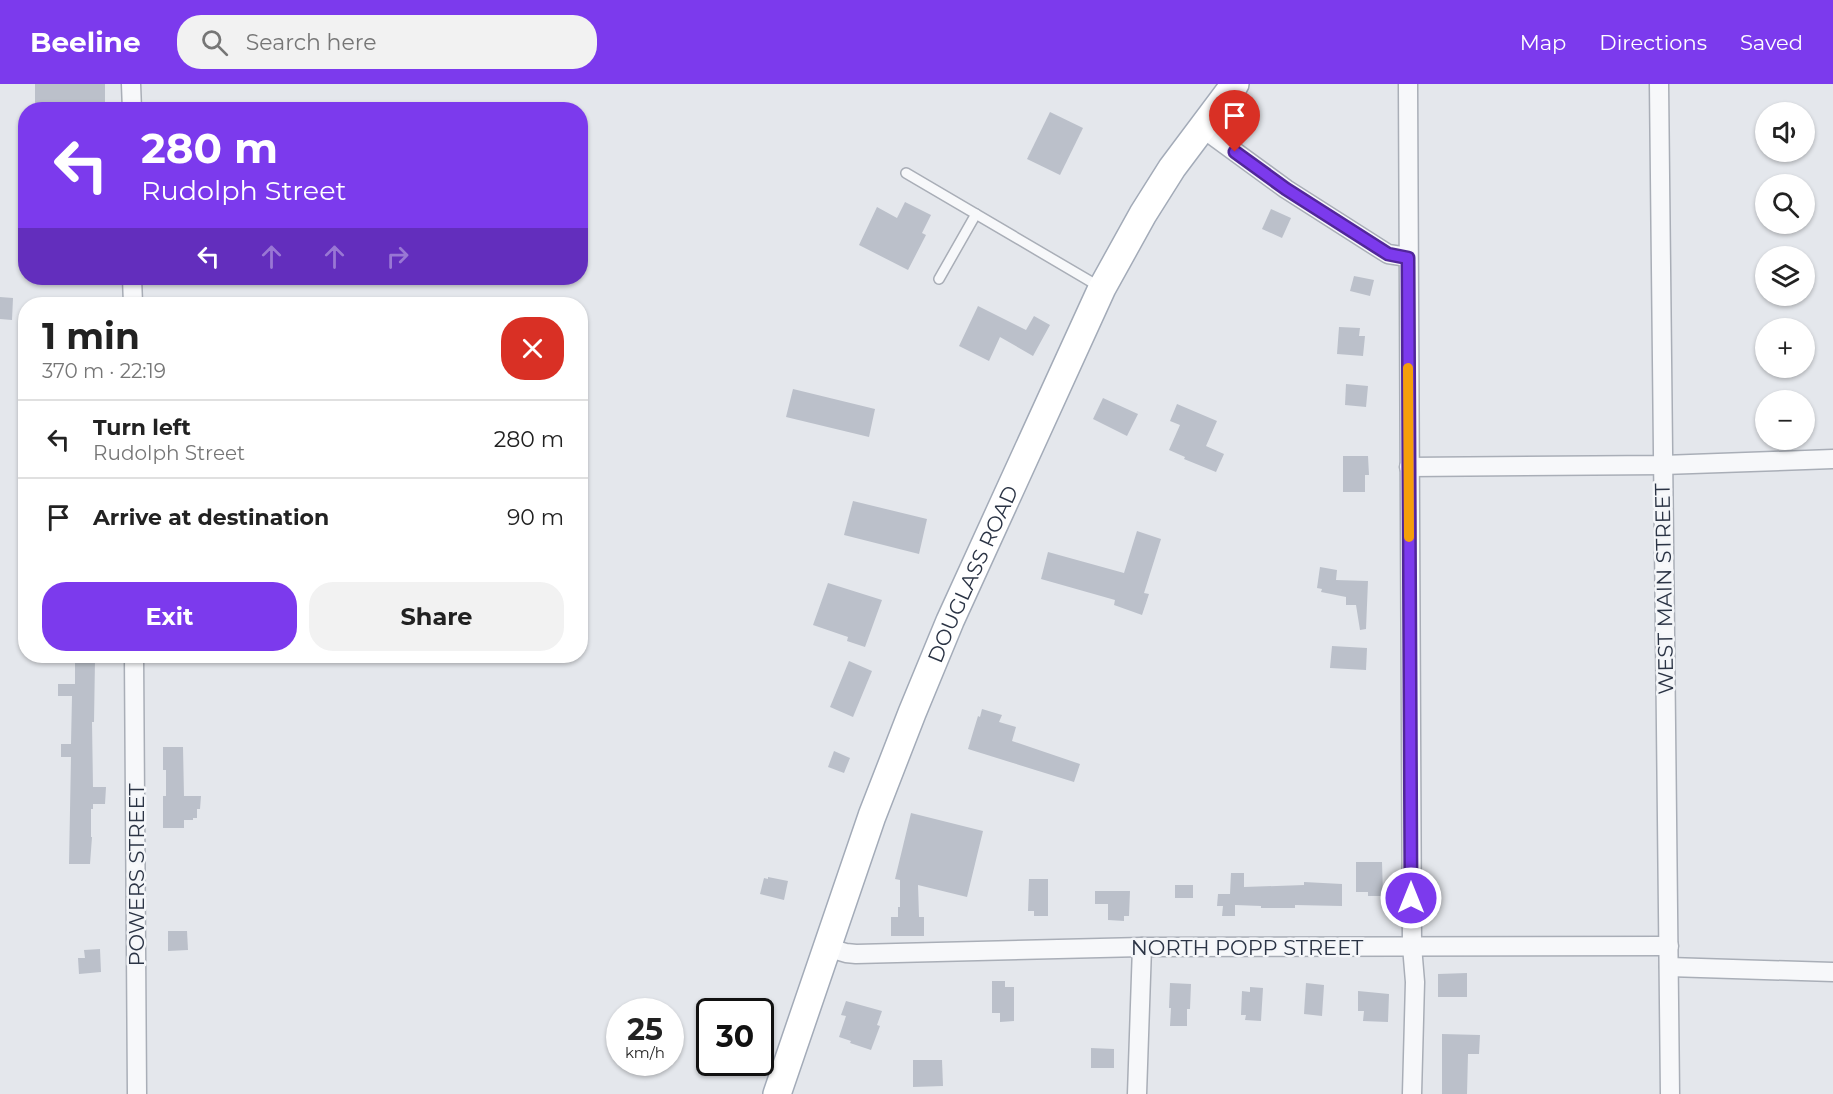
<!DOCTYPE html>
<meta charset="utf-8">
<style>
:root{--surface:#fff;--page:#f2f2f2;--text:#222;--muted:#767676;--line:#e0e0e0;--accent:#7c3aed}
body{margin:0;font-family:Montserrat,sans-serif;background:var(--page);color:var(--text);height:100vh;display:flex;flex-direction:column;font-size:22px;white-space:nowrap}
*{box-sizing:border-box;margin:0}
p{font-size:20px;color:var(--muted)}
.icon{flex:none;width:33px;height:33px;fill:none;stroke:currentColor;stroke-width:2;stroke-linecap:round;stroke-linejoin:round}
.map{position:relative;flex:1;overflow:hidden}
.drawer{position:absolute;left:18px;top:213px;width:570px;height:366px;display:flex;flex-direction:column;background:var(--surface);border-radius:24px;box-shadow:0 2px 4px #0004}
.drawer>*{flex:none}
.top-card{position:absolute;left:18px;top:18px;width:570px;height:183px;border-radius:24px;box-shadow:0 2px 4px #0004;background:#7c3aed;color:#fff;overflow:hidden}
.fabs{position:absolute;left:1755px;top:18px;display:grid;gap:12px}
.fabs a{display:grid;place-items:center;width:60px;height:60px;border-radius:50%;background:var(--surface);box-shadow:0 2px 4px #0004;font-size:30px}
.speed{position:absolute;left:606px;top:914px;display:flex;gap:12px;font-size:30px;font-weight:700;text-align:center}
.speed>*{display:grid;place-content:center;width:78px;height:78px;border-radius:50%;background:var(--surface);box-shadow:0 2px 4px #0004;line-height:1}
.speed small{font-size:15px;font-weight:400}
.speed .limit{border:3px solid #111;border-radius:9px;background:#fff;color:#111}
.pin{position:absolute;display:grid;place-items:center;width:51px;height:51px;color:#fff;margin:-62px -26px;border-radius:50% 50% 50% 0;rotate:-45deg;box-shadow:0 0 6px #0007}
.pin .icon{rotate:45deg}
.me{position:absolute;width:66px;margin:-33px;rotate:0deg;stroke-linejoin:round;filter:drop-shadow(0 0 4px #0008)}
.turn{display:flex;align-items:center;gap:21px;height:126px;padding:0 24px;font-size:27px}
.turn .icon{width:78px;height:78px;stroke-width:2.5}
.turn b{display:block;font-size:42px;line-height:51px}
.lanes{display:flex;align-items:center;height:57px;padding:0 24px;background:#0003;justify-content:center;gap:30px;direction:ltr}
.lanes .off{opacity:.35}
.round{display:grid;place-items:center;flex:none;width:63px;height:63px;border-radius:24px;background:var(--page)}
.overview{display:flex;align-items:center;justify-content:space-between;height:102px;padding:0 24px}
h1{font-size:36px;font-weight:700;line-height:45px}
.cta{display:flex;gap:12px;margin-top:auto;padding:12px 24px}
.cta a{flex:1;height:69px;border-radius:24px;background:var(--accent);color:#fff;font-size:24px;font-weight:700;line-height:69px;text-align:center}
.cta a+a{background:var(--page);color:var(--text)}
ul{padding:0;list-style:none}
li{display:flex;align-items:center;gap:18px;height:78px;padding:0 24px;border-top:2px solid var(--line)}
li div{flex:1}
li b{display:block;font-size:22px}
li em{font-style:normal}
header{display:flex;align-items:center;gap:36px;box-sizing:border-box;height:84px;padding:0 30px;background:var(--accent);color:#fff}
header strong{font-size:28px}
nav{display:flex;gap:33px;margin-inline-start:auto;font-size:21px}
.search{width:420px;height:54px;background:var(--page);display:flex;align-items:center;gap:15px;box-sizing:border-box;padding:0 21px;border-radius:24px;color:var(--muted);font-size:22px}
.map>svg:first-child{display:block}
.building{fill:#bbc0ca}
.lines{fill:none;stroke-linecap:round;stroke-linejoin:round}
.lane-casing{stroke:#a9aeb7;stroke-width:12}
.street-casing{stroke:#a9aeb7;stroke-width:21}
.primary-casing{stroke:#a3abb8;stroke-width:30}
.lane{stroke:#f7f8fa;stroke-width:9}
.street{stroke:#f7f8fa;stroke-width:18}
.primary{stroke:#fff;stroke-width:27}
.route-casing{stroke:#51269a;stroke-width:15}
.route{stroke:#7c3aed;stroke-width:10}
.slow{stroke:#f59e0b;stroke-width:10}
.labels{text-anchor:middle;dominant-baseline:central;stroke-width:5;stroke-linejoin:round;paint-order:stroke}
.street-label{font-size:21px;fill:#2b3445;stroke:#f4f6f9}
</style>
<header>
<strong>Beeline</strong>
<div class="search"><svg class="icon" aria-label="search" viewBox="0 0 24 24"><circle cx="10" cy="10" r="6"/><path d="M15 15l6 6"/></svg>Search here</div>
<nav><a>Map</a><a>Directions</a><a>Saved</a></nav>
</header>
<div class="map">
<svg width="1833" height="1010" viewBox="0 0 1833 1010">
<rect width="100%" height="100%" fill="#e4e7ec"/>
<g class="building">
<rect x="35" y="0" width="70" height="26"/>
<polygon points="1050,28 1083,44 1060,91 1027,75"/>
<polygon points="905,118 931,131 922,149 926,151 908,186 859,161 877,123 897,134"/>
<polygon points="1271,125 1291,134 1282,154 1262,145"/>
<polygon points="1354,192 1374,196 1370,212 1350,207"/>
<polygon points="0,213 13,214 12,236 0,235"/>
<polygon points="978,222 1026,246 1034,232 1050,241 1033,272 1000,253 989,277 959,262"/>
<polygon points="1339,243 1360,244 1359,252 1365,252 1363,272 1337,270"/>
<polygon points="1346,300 1368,302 1366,323 1345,321"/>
<polygon points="793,305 875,325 869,353 786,333"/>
<polygon points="1103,314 1138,330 1127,352 1093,335"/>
<polygon points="1177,320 1217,337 1206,362 1224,370 1216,388 1184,375 1185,373 1169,366 1180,341 1170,337"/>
<polygon points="1343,372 1368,372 1369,391 1365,391 1365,408 1343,408"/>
<polygon points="853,417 927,435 919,470 844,451"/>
<polygon points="1137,447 1161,455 1144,509 1149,510 1142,531 1114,521 1115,516 1041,495 1048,468 1124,489"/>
<polygon points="1320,483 1337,486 1336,496 1368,497 1366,545 1360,546 1356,521 1346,521 1346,513 1321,508 1322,505 1317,504"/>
<polygon points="828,499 882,516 865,563 847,557 848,553 813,541"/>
<polygon points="1332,562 1367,564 1366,586 1330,584"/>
<polygon points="75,576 95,576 94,638 92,638 93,703 106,703 105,720 93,720 93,725 91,725 91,753 92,753 90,780 69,780 71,673 61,673 61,660 71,660 72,612 58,612 58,600 75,600"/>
<polygon points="849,577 872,587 853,633 830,623"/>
<polygon points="982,625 1002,631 999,638 1016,643 1012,657 1080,680 1074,698 968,665 978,632 980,633"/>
<polygon points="163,663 183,663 184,712 201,712 200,725 197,725 197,734 193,734 193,736 184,736 184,744 163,744 163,712 166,712 166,686 163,686"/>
<polygon points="834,667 850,674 844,689 828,683"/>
<polygon points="911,729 983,747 967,813 918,801 919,833 924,833 924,852 891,852 891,833 898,833 898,823 900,823 900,796 895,795"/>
<polygon points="1356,778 1382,778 1383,812 1368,812 1368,808 1356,808"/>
<polygon points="1231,789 1244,789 1244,803 1304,801 1304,798 1342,800 1342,822 1295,821 1295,824 1261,824 1261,822 1235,821 1235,832 1222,832 1223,822 1217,822 1218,810 1230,810"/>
<polygon points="768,793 788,797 784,816 760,810 764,794 768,795"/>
<polygon points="1029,795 1048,795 1048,832 1034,832 1034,827 1028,827"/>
<rect x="1175" y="801" width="18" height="13"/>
<polygon points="1095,807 1130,807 1129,832 1124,832 1124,837 1108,836 1108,820 1095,820"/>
<polygon points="168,847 187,847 188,866 168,867"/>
<polygon points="100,865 101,888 79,890 78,874 85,874 84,866"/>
<polygon points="1467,889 1467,913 1438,913 1438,890"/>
<polygon points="992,897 1005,897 1005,903 1014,903 1014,937 1000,938 1000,929 992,929"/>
<polygon points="1170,899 1191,900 1190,925 1187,925 1187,942 1170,942 1171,924 1169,924"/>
<polygon points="1306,899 1324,901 1322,932 1304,930"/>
<polygon points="1250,903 1263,904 1261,937 1245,936 1246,931 1241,931 1242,907 1250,908"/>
<polygon points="1358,907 1389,910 1388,938 1363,937 1364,927 1358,927"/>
<polygon points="846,917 882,927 877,941 880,942 871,966 850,959 851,957 839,953 846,932 841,931"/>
<polygon points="1442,950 1480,951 1479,970 1468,970 1467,1010 1442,1010"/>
<polygon points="1091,964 1114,965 1114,984 1091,984"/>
<polygon points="913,976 942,976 943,1002 913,1003"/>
</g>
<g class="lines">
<defs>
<g id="lane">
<polyline points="906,89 1100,203"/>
<polyline points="939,195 976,130"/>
</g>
<g id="street">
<polyline points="131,0 132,26"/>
<polyline points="1408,0 1412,862 1415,898 1412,1010"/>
<polyline points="1659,0 1670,1010"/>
<polyline points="1201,43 1286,105 1388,170 1408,173"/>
<polyline points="132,194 133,220"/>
<polyline points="1409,383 1663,381 1833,375"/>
<polyline points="134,572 137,1010"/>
<polyline points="826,863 846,869 856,870 1142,863 1669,862"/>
<polyline points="1669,883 1833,888"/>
<polyline points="1137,1010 1142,863"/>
</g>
<g id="primary">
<path id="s1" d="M777,1010L872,732L912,629L950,537L1102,204L1143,130L1172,84L1235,0"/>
</g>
</defs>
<use href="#lane" class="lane-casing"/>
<use href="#street" class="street-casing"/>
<use href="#primary" class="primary-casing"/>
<use href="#lane" class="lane"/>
<use href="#street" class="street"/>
<use href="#primary" class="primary"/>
</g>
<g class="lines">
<defs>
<polyline id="route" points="1235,68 1286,105 1388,170 1408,174 1411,814"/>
</defs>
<use href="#route" class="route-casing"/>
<use href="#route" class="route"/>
<polyline class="slow" points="1408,284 1409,453"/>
</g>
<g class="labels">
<g class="street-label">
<text stroke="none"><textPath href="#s1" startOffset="556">DOUGLASS ROAD</textPath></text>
<text transform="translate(1664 505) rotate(-91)">WEST MAIN STREET</text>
<text transform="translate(136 791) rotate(-90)">POWERS STREET</text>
<text x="1247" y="863">NORTH POPP STREET</text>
</g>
</g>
</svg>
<div class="fabs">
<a><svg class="icon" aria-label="sound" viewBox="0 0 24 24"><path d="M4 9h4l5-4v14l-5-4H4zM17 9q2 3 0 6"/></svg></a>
<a><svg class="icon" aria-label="search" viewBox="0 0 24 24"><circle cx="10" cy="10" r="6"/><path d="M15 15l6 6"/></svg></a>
<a><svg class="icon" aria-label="layers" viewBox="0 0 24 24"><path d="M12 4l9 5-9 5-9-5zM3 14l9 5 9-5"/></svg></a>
<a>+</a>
<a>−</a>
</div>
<div class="speed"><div>25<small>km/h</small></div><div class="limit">30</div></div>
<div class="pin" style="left:1235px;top:68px;background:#d93025"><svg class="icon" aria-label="arrive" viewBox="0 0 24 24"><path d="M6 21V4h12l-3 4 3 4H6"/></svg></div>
<svg class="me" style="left:1411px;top:814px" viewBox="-20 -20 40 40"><circle r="17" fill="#7c3aed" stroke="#fff" stroke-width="3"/><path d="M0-11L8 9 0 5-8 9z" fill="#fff"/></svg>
<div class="top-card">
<div class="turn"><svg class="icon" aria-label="left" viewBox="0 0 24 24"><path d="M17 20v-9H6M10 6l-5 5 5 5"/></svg><div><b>280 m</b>Rudolph Street</div></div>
<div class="lanes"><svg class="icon" aria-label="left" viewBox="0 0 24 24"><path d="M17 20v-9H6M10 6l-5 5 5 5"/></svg><svg class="icon off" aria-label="ahead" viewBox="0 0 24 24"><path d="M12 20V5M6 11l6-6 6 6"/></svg><svg class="icon off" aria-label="ahead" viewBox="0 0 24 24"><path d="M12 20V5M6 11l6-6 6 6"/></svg><svg class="icon off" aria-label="right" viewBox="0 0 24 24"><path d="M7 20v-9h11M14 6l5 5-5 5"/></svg></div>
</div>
<section class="drawer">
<div class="overview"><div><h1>1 min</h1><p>370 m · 22:19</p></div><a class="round" style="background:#d93025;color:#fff"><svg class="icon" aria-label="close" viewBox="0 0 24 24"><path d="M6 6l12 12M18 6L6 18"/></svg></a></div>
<ul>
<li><svg class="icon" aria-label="left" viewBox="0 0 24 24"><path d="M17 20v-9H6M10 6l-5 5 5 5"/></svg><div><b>Turn left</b><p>Rudolph Street</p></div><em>280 m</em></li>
<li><svg class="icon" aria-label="arrive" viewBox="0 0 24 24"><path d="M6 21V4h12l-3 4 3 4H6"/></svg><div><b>Arrive at destination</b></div><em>90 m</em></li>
</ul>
<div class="cta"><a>Exit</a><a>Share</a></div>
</section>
</div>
